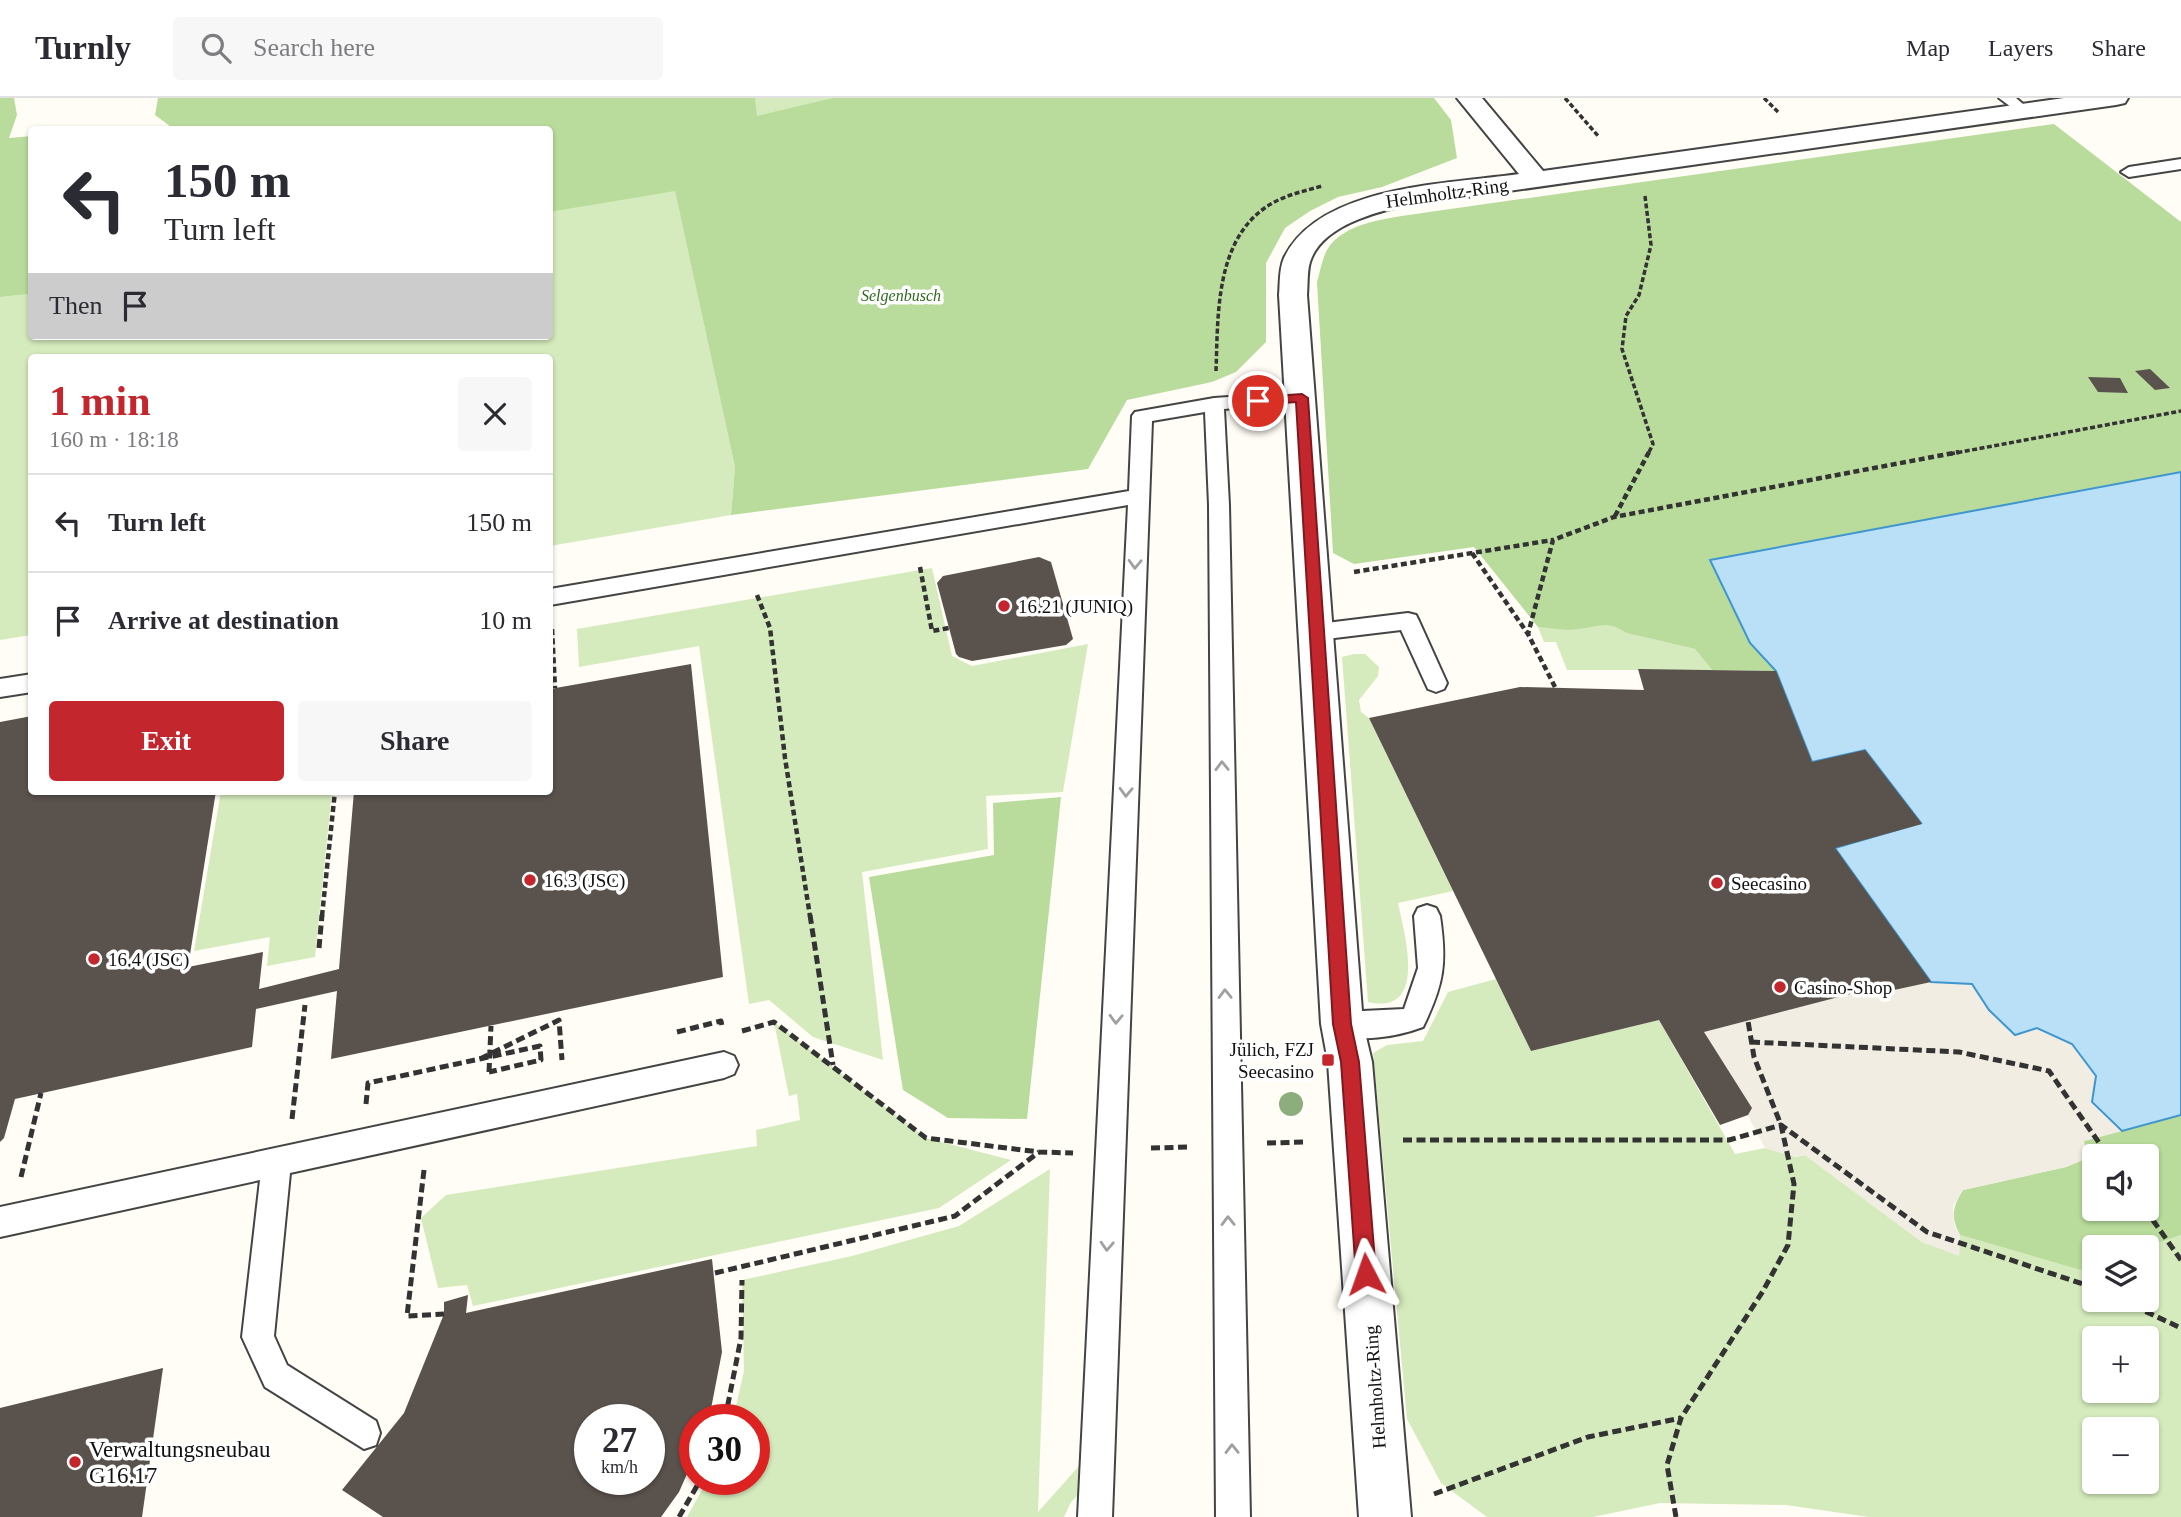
<!DOCTYPE html>
<meta charset="utf-8">
<style>
:root{--surface:#fff;--page:#f7f7f7;--text:#2b2b33;--muted:#7c7c81;--line:#e1e1e2;--accent:#c4262e}
body{margin:0;font-family:Georgia,serif;background:var(--page);color:var(--text);height:100vh;display:flex;flex-direction:column;font-size:26px;white-space:nowrap}
*{box-sizing:border-box;margin:0}
p{font-size:23px;color:var(--muted)}
.icon{flex:none;width:38px;height:38px;fill:none;stroke:currentColor;stroke-width:2;stroke-linecap:round;stroke-linejoin:round}
.map{position:relative;flex:1;overflow:hidden}
.side{position:absolute;left:28px;top:256px;width:525px;height:441px;display:flex;flex-direction:column;background:var(--surface);border-radius:7px;box-shadow:0 2px 5px #0004}
.side>*{flex:none}
.hud{position:absolute;left:28px;top:28px;width:525px;height:214px;border-radius:7px;box-shadow:0 2px 5px #0004;background:#fff;color:var(--text);overflow:hidden}
.tools{position:absolute;left:2082px;top:1046px;display:grid;gap:14px}
.tools a{display:grid;place-items:center;width:77px;height:77px;border-radius:7px;background:var(--surface);box-shadow:0 2px 5px #0004;font-size:35px}
.speed{position:absolute;left:574px;top:1306px;display:flex;gap:14px;font-size:35px;font-weight:700;text-align:center}
.speed>*{display:grid;place-content:center;width:91px;height:91px;border-radius:50%;background:var(--surface);box-shadow:0 2px 5px #0004;line-height:1}
.speed small{font-size:18px;font-weight:400}
.speed .limit{border:10px solid #d22;background:#fff;color:#111}
.pin{position:absolute;display:grid;place-items:center;width:60px;height:60px;color:#fff;margin:-30px;border:4px solid #fff;border-radius:50%;box-shadow:0 2px 7px #0007}
.me{position:absolute;width:77px;margin:-38px;rotate:356deg;stroke-linejoin:round;filter:drop-shadow(0 0 5px #0008)}
.turn{display:flex;align-items:center;gap:24px;height:147px;padding:0 21px;font-size:32px}
.turn .icon{width:91px;height:91px;stroke-width:2.5}
.turn b{display:block;font-size:49px;line-height:60px}
.then{display:flex;align-items:center;height:66px;padding:0 21px;background:#0003;gap:14px;font-size:26px}
.round{display:grid;place-items:center;flex:none;width:74px;height:74px;border-radius:7px;background:var(--page)}
.overview{display:flex;align-items:center;justify-content:space-between;height:119px;padding:0 21px}
h1{font-size:42px;font-weight:700;line-height:52px;color:var(--accent)}
.primary-button{display:flex;gap:14px;margin-top:auto;padding:14px 21px}
.primary-button a{flex:1;height:80px;border-radius:7px;background:var(--accent);color:#fff;font-size:28px;font-weight:700;line-height:80px;text-align:center}
.primary-button a+a{background:var(--page);color:var(--text)}
ul{padding:0;list-style:none}
li{display:flex;align-items:center;gap:21px;height:98px;padding:0 21px;border-top:2px solid var(--line)}
li div{flex:1}
li b{display:block;font-size:26px}
li em{font-style:normal}
header{display:flex;align-items:center;gap:42px;box-sizing:border-box;height:98px;padding:0 35px;background:var(--surface);border-bottom:2px solid var(--line)}
header strong{font-size:33px}
nav{display:flex;gap:38px;margin-inline-start:auto;font-size:24px}
.search{width:490px;height:63px;background:var(--page);display:flex;align-items:center;gap:18px;box-sizing:border-box;padding:0 24px;border-radius:7px;color:var(--muted);font-size:26px}
.map>svg:first-child{display:block}
.green{fill:#d5ebbd;fill-rule:evenodd}
.forest{fill:#b9dc9c;fill-rule:evenodd}
.plaza{fill:#f1ede2}
.water{fill:#b9e0f7;stroke:#3f96cf;stroke-width:2}
.building{fill:#5a524d;fill-rule:evenodd}
.lines{fill:none;stroke-linecap:round;stroke-linejoin:round}
.service-casing{stroke:#444;stroke-width:4}
.minor-casing{stroke:#444;stroke-width:4}
.path-far2{stroke:#333;stroke-width:3.5;stroke-dasharray:5 2.5;stroke-linecap:butt}
.path-far1{stroke:#333;stroke-width:4.5;stroke-dasharray:6 3.5;stroke-linecap:butt}
.path{stroke:#333;stroke-width:5;stroke-dasharray:9 4.5;stroke-linecap:butt}
.service{fill:#fff;fill-rule:evenodd}
.minor{fill:#fff;fill-rule:evenodd}
.path-bridge{stroke:#333;stroke-width:5;stroke-dasharray:9 4.5;stroke-linecap:butt}
.tree{fill:#8dad7f}
.oneway{stroke:#a0a0a0}
.route{fill:#c4262e;stroke:#7f191e;stroke-width:2}
.poi-dot{fill:#c4262e;stroke:#fff;stroke-width:2.5}
.labels{text-anchor:middle;dominant-baseline:central;stroke-width:7;stroke-linejoin:round;paint-order:stroke}
.far-park-label{font-size:16px;font-style:italic;fill:#2f6b1f;stroke:#fff}
.street-label{font-size:19px;fill:#111;stroke:#fff}
.poi-label{font-size:19px;fill:#111;stroke:#fff;text-anchor:start}
.near-poi-label{font-size:23px;fill:#111;stroke:#fff;text-anchor:start}
</style>
<header>
<strong>Turnly</strong>
<div class="search"><svg class="icon" aria-label="search" viewBox="0 0 24 24"><circle cx="10" cy="10" r="6"/><path d="M15 15l6 6"/></svg>Search here</div>
<nav><a>Map</a><a>Layers</a><a>Share</a></nav>
</header>
<div class="map">
<svg width="2181" height="1419" viewBox="0 0 2181 1419">
<rect width="100%" height="100%" fill="#fffdf5"/>
<g class="green">
<polygon points="755,0 832,0 756,19"/>
<polygon points="675,92 735,369 731,417 550,448 550,259 32,259 31,537 0,542 0,199 31,196 32,238 550,238 550,114"/>
<polygon points="932,470 952,558 972,568 1088,546 1063,694 986,698 988,751 862,774 883,962 813,939 769,902 749,906 699,548 579,569 577,531"/>
<polygon points="1602,525 1618,529 1626,535 1695,551 1712,572 1567,572 1556,544 1544,544 1538,529 1577,531"/>
<path d="M1354,556H1365L1379,569L1378,578L1359,602L1361,614L1369,620L1453,793L1398,805C1404,834 1429,918 1368,904L1342,559Z"/>
<polygon points="221,693 332,693 315,859 267,868 270,839 194,853"/>
<path d="M1496,881L1531,953L1659,922L1735,1056L1765,1050L1795,1059L1805,1057L1922,1144L1959,1157L1960,1137L2080,1172L2095,1167V1202H2147V1150H2144L2181,1137V1419H1869L1786,1407L1660,1405L1593,1419H1487L1441,1385L1407,1321L1373,955L1387,947L1423,943L1448,894ZM2095,1241H2147V1293H2095ZM2095,1332H2147V1384H2095Z"/>
<polygon points="774,924 926,1040 1011,1062 939,1110 473,1208 467,1187 438,1190 421,1120 446,1097 757,1048 756,1032 800,1022 797,996 789,998"/>
<polygon points="1050,1071 1038,1414 1080,1367 1079,1396 1071,1404 1064,1419 687,1419 708,1381 754,1381 754,1321 733,1321 744,1273 742,1182 852,1158 959,1128"/>
</g>
<g class="forest">
<polygon points="0,0 14,0 17,17 9,40 32,38 31,196 0,199"/>
<polygon points="158,0 755,0 757,18 832,0 1434,0 1451,22 1457,60 1382,89 1338,99 1310,113 1285,130 1266,165 1266,244 1236,274 1212,284 1127,302 1088,371 731,417 735,369 675,93 550,114 550,32 166,31 170,28 155,17"/>
<path d="M2054,26L2181,124V374L1710,462L1750,545L1776,573L1712,572L1695,551L1626,535C1608,521 1597,529 1578,531C1565,533 1551,530 1538,529L1474,449L1354,466L1333,455L1317,184C1320,174 1322,161 1327,152C1344,123 1392,120 1422,115Z"/>
<polygon points="1061,699 1027,1021 948,1020 903,992 869,779 994,757 993,705"/>
<path d="M2181,1017V1137L2144,1150H2095V1167L2080,1172L1960,1137C1950,1119 1953,1108 1963,1092L2066,1069L2087,1060L2083,1043ZM2095,1059H2147V1111H2095Z"/>
</g>
<polygon class="plaza" points="1931,884 1972,886 1989,912 2072,946 2096,978 2092,1004 2122,1033 2084,1043 2088,1060 2066,1069 1963,1092 1953,1108 1954,1127 1960,1137 1959,1158 1922,1144 1805,1057 1795,1059 1765,1050 1704,934 1858,894 1862,899"/>
<polygon class="water" points="2181,374 2181,1017 2122,1033 2092,1004 2096,978 2072,946 2037,930 2015,937 1989,912 1972,886 1931,884 1835,750 1921,725 1865,652 1812,664 1776,573 1750,545 1710,462"/>
<g class="building">
<polygon points="2150,271 2170,290 2155,292 2135,273"/>
<polygon points="2088,279 2120,280 2128,295 2098,294"/>
<polygon points="1039,459 1051,464 1073,541 1066,547 972,563 959,559 956,556 937,485 943,478"/>
<polygon points="691,566 723,879 331,961 337,893 256,911 252,949 15,1001 4,1040 0,1044 0,624 32,618 32,693 216,693 188,869 263,854 259,891 339,871 354,693 550,693 550,591"/>
<polygon points="1638,571 1776,573 1812,664 1865,652 1922,726 1835,750 1931,884 1862,899 1858,894 1704,934 1752,1010 1748,1017 1720,1027 1659,922 1531,953 1369,620 1520,589 1644,592"/>
<path d="M712,1161L722,1254L709,1321H695V1358L679,1394L661,1419H383L342,1392L404,1315L444,1216V1204L468,1197L466,1215ZM590,1321H649V1381H590Z"/>
<polygon points="163,1270 142,1419 0,1419 0,1310"/>
</g>
<g class="lines">
<defs>
<g id="service">
<polygon points="1999,0 2016,0 2031,13 2023,18"/>
<polygon points="2181,61 2181,71 2129,79 2121,74 2129,69"/>
<polygon points="1302,294 1312,300 1309,304 1224,311 1229,407 1250,1419 1216,1419 1209,407 1205,314 1152,323 1112,1419 1078,1419 1128,407 550,507 550,491 1129,393 1132,318 1135,314 1214,300"/>
<polygon points="1408,515 1416,517 1419,523 1447,585 1444,591 1436,594 1428,591 1401,532 1318,542 1310,540 1307,534 1310,528 1318,526"/>
<polygon points="32,576 32,594 0,599 0,581"/>
<path d="M1427,807L1436,810L1440,818C1447,865 1444,886 1423,929C1396,939 1360,945 1332,935L1328,926L1332,917L1342,914L1404,911L1418,870L1414,818L1418,810Z"/>
<polygon points="724,954 734,958 738,967 734,976 724,980 290,1075 274,1238 287,1267 376,1323 380,1335 376,1347 364,1351 265,1289 242,1239 260,1082 0,1139 0,1109"/>
</g>
<path id="minor" d="M1457,0H1482L1543,73L2064,0H2128L2125,5L2116,7L1403,108C1372,115 1321,129 1310,164C1307,174 1308,186 1307,197L1363,926L1372,964L1411,1419H1359L1328,964L1321,926L1279,197C1280,185 1279,171 1284,160C1319,87 1449,86 1519,76Z"/>
</defs>
<use href="#service" class="service-casing"/>
<use href="#minor" class="minor-casing"/>
<g class="path-far2">
<polyline points="1565,0 1599,39"/>
<polyline points="1764,0 1778,14"/>
<polyline points="1645,98 1651,147 1639,197 1626,218 1622,251 1653,346 1648,356"/>
<path d="M1216,273C1218,220 1215,148 1262,112C1280,98 1301,94 1322,88"/>
<polyline points="1950,356 2181,313"/>
</g>
<g class="path-far1">
<polyline points="1615,418 1649,354"/>
<polyline points="1472,455 1528,536"/>
<polyline points="920,469 932,533 949,530"/>
<polyline points="1354,474 1553,442"/>
<polyline points="757,497 770,530 785,660 810,818"/>
<polyline points="552,531 555,590"/>
<polyline points="1555,589 1528,536 1553,442 1614,419 1959,354"/>
<polyline points="322,818 335,693"/>
</g>
<g class="path">
<polyline points="810,817 833,967"/>
<polyline points="319,850 322,817"/>
<polyline points="742,933 774,924 926,1040 1039,1054 1073,1055"/>
<polyline points="677,934 721,923 722,928"/>
<polyline points="1751,944 1959,954 2049,973 2109,1059"/>
<polyline points="480,961 559,922 562,962"/>
<polyline points="366,1006 368,985 540,948 541,962 489,974"/>
<polyline points="292,1021 305,907"/>
<polyline points="1403,1042 1729,1042 1781,1027 1927,1134 2095,1190"/>
<polyline points="1267,1045 1307,1044"/>
<polyline points="1151,1050 1188,1049"/>
<polyline points="424,1072 407,1218 444,1216"/>
<polyline points="21,1079 41,995"/>
<polyline points="2145,1111 2181,1162"/>
<polyline points="715,1175 955,1118 1039,1054"/>
<polyline points="2121,1202 2181,1230"/>
<polyline points="725,1321 741,1240 742,1182"/>
<polyline points="1434,1396 1588,1339 1681,1320"/>
<polyline points="679,1419 701,1381"/>
<polyline points="1676,1419 1667,1367 1681,1320 1763,1193 1788,1147 1794,1086 1781,1027 1754,959 1748,923"/>
</g>
<use href="#service" class="service"/>
<use href="#minor" class="minor"/>
<polyline class="path-bridge" points="489,974 491,928"/>
</g>
<circle class="tree" cx="1291" cy="1006" r="12"/>
<defs><path id="oneway-chevron" d="M-2-3.5L2.5 0L-2 3.5" fill="none" stroke-width="1.6" stroke-linecap="round" stroke-linejoin="round" transform="scale(1.75)"/></defs>
<g class="oneway">
<use href="#oneway-chevron" transform="translate(1135 466) rotate(92)"/>
<use href="#oneway-chevron" transform="translate(1222 668) rotate(-91)"/>
<use href="#oneway-chevron" transform="translate(1126 694) rotate(92)"/>
<use href="#oneway-chevron" transform="translate(1225 896) rotate(-91)"/>
<use href="#oneway-chevron" transform="translate(1116 921) rotate(92)"/>
<use href="#oneway-chevron" transform="translate(1228 1123) rotate(-91)"/>
<use href="#oneway-chevron" transform="translate(1107 1148) rotate(93)"/>
<use href="#oneway-chevron" transform="translate(1232 1351) rotate(-91)"/>
</g>
<polygon class="route" points="1302,296 1308,300 1351,926 1359,964 1376,1176 1373,1183 1366,1186 1359,1183 1356,1176 1341,964 1333,926 1296,304 1258,307 1252,303 1258,299"/>
<g class="poi-dot">
<circle cx="1004" cy="508" r="7"/>
<circle cx="530" cy="782" r="7"/>
<circle cx="1717" cy="785" r="7"/>
<circle cx="94" cy="861" r="7"/>
<circle cx="1780" cy="889" r="7"/>
<rect x="1321" y="955" width="14" height="14" rx="3.5"/>
<circle cx="75" cy="1364" r="7"/>
</g>
<g class="labels">
<g class="far-park-label">
<text x="901" y="197">Selgenbusch</text>
</g>
<g class="street-label">
<text transform="translate(1447 95) rotate(-8)">Helmholtz-Ring</text>
<text transform="translate(1375 1289) rotate(-94)">Helmholtz-Ring</text>
</g>
<g class="poi-label">
<text x="1018" y="508">16.21 (JUNIQ)</text>
<text x="544" y="782">16.3 (JSC)</text>
<text x="1731" y="785">Seecasino</text>
<text x="108" y="861">16.4 (JSC)</text>
<text x="1794" y="889">Casino-Shop</text>
<text x="1314" y="951" text-anchor="end">Jülich, FZJ<tspan x="1314" dy="22">Seecasino</tspan></text>
</g>
<g class="near-poi-label">
<text x="89" y="1351">Verwaltungsneubau<tspan x="89" dy="26">G16.17</tspan></text>
</g>
</g>
</svg>
<div class="tools">
<a><svg class="icon" aria-label="sound" viewBox="0 0 24 24"><path d="M4 9h4l5-4v14l-5-4H4zM17 9q2 3 0 6"/></svg></a>
<a><svg class="icon" aria-label="layers" viewBox="0 0 24 24"><path d="M12 4l9 5-9 5-9-5zM3 14l9 5 9-5"/></svg></a>
<a>+</a>
<a>−</a>
</div>
<div class="speed"><div>27<small>km/h</small></div><div class="limit">30</div></div>
<div class="pin" style="left:1258px;top:303px;background:#d93025"><svg class="icon" aria-label="arrive" viewBox="0 0 24 24"><path d="M6 21V4h12l-3 4 3 4H6"/></svg></div>
<svg class="me" style="left:1366px;top:1176px" viewBox="-20 -20 40 40"><path d="M0-17L14 15 0 8-14 15z" fill="#c4262e" stroke="#fff" stroke-width="4"/></svg>
<div class="hud">
<div class="turn"><svg class="icon" aria-label="left" viewBox="0 0 24 24"><path d="M17 20v-9H6M10 6l-5 5 5 5"/></svg><div><b>150 m</b>Turn left</div></div>
<div class="then">Then<svg class="icon" aria-label="arrive" viewBox="0 0 24 24"><path d="M6 21V4h12l-3 4 3 4H6"/></svg></div>
</div>
<section class="side">
<div class="overview"><div><h1>1 min</h1><p>160 m · 18:18</p></div><a class="round"><svg class="icon" aria-label="close" viewBox="0 0 24 24"><path d="M6 6l12 12M18 6L6 18"/></svg></a></div>
<ul>
<li><svg class="icon" aria-label="left" viewBox="0 0 24 24"><path d="M17 20v-9H6M10 6l-5 5 5 5"/></svg><div><b>Turn left</b></div><em>150 m</em></li>
<li><svg class="icon" aria-label="arrive" viewBox="0 0 24 24"><path d="M6 21V4h12l-3 4 3 4H6"/></svg><div><b>Arrive at destination</b></div><em>10 m</em></li>
</ul>
<div class="primary-button"><a>Exit</a><a>Share</a></div>
</section>
</div>
